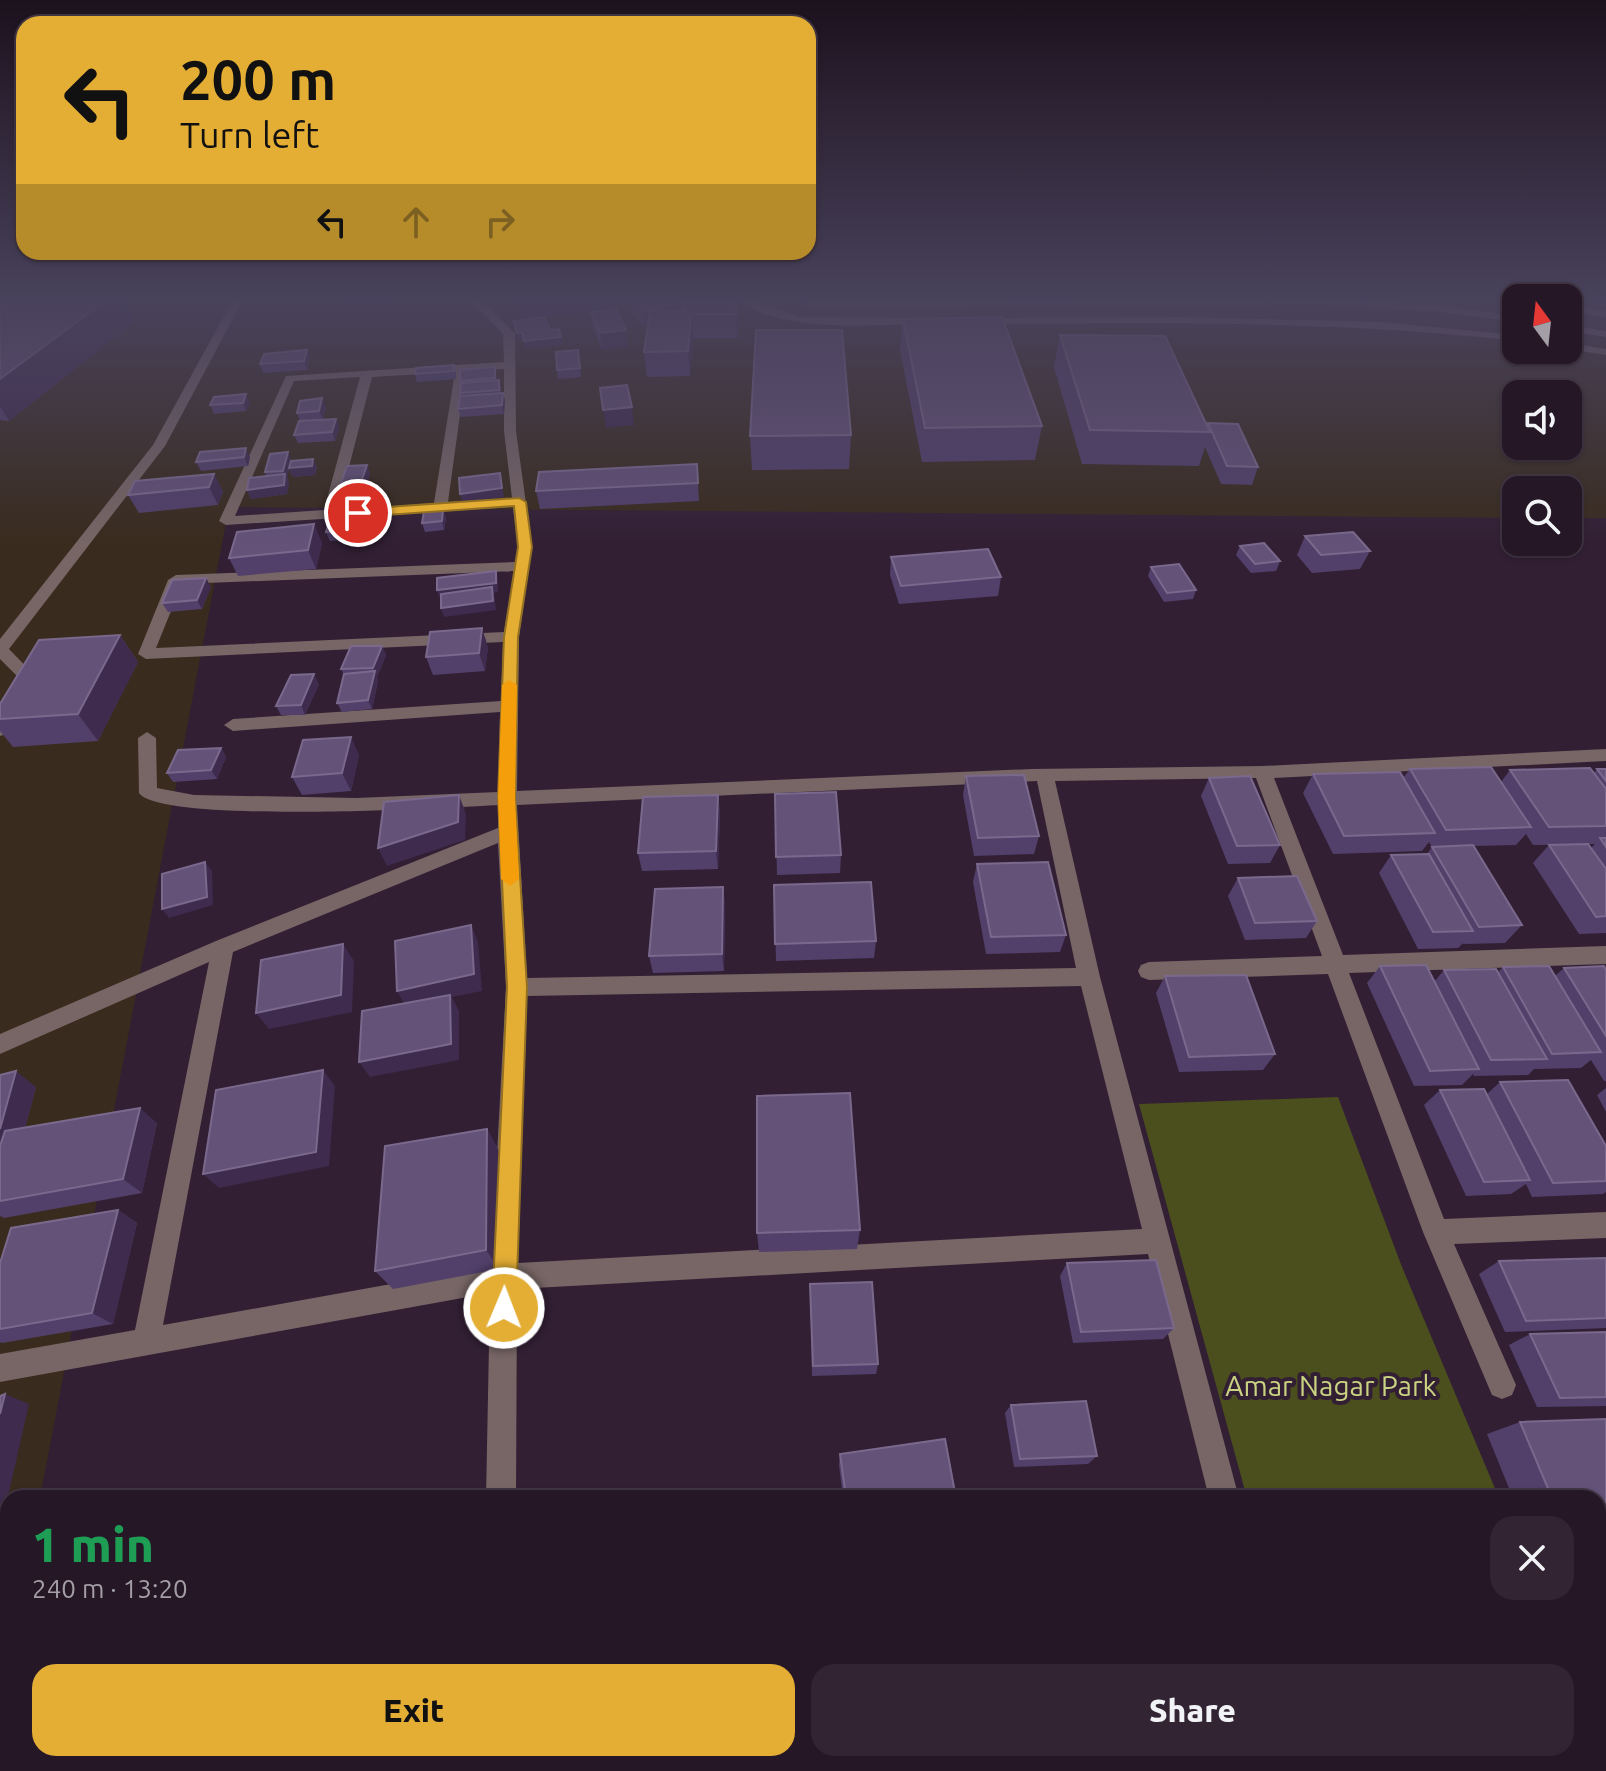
<!DOCTYPE html>
<meta charset="utf-8">
<style>
:root{--surface:#261727;--page:#322433;--text:#f1f3f6;--muted:#a49fa7;--line:#423644;--accent:#e4ae35}
body{margin:0;font-family:Ubuntu,sans-serif;background:var(--page);color:var(--text);height:100vh;display:flex;flex-direction:column;font-size:30px;white-space:nowrap}
*{box-sizing:border-box;margin:0}
p{font-size:26px;color:var(--muted)}
.icon{flex:none;width:44px;height:44px;fill:none;stroke:currentColor;stroke-width:2;stroke-linecap:round;stroke-linejoin:round}
.map{position:relative;flex:1;overflow:hidden}
.details{position:absolute;left:0px;top:1490px;width:1606px;height:282px;display:flex;flex-direction:column;background:var(--surface);border-radius:24px 24px 0 0;box-shadow:0 2px 6px #0004,0 0 0 2px var(--line)}
.details>*{flex:none}
.banner{position:absolute;left:16px;top:16px;width:800px;height:244px;border-radius:24px;box-shadow:0 2px 6px #0004,0 0 0 2px var(--line);background:#e4ae35;color:#111;overflow:hidden}
.needle{width:52px;rotate:345deg}
.fabs{position:absolute;left:1502px;top:284px;display:grid;gap:16px}
.fabs a{display:grid;place-items:center;width:80px;height:80px;border-radius:16px;background:var(--surface);box-shadow:0 2px 6px #0004,0 0 0 2px var(--line);font-size:40px}
.pin{position:absolute;display:grid;place-items:center;width:68px;height:68px;color:#fff;margin:-34px;border:4px solid #fff;border-radius:50%;box-shadow:0 2px 8px #0007}
.me{position:absolute;width:88px;margin:-44px;rotate:1deg;stroke-linejoin:round;filter:drop-shadow(0 0 6px #0008)}
.turn{display:flex;align-items:center;gap:28px;height:168px;padding:0 32px;font-size:36px}
.turn .icon{width:104px;height:104px;stroke-width:2.5}
.turn b{display:block;font-size:56px;line-height:68px}
.lanes{display:flex;align-items:center;height:76px;padding:0 32px;background:#0003;justify-content:center;gap:40px;direction:ltr}
.lanes .off{opacity:.35}
.round{display:grid;place-items:center;flex:none;width:84px;height:84px;border-radius:24px;background:var(--page)}
.head{display:flex;align-items:center;justify-content:space-between;height:136px;padding:0 32px}
h1{font-size:48px;font-weight:800;line-height:60px;color:#1e9e55}
.action{display:flex;gap:16px;margin-top:auto;padding:16px 32px}
.action a{flex:1;height:92px;border-radius:24px;background:var(--accent);color:#111;font-size:32px;font-weight:800;line-height:92px;text-align:center}
.action a+a{background:var(--page);color:var(--text)}
.map>svg:first-child{display:block}
.industrial{fill:#392b1e;fill-rule:evenodd}
.green{fill:#4b4f1d}
.lines{fill:none;stroke-linecap:round;stroke-linejoin:round}
.service{fill:#776665;fill-rule:evenodd}
.minor{fill:#776665;fill-rule:evenodd}
.wall{fill:#52406a}
.shaded-wall{fill:#3e2b4e}
.building{fill:#645278;stroke:#7a698c;stroke-width:2}
.route{fill:#e4ae35;stroke:#947122;stroke-width:2}
.slow{fill:#f59e0b}
.labels{text-anchor:middle;dominant-baseline:central;stroke-width:8;stroke-linejoin:round;paint-order:stroke}
.near-park-label{font-size:28px;fill:#cad381;stroke:#321f34}
</style>
<div class="map">
<svg width="1606" height="1771" viewBox="0 0 1606 1771">
<rect width="100%" height="100%" fill="#321f34"/>
<path class="industrial" d="M0,298H1606V518H1568V490H1516V518L229,507L40,1498H8V1664L0,1706ZM1516,298H1568V350H1516ZM1516,394H1568V446H1516Z"/>
<polygon class="green" points="1338,1097 1402,1267 1499,1498 1247,1498 1139,1104"/>
<g class="lines">
<g class="service">
<polygon points="234,298 244,298 165,446 9,649 42,683 6,734 0,736 0,717 25,684 0,659 0,639 153,445"/>
<path d="M735,298H748L800,317L929,318L934,321L929,324C871,324 783,335 735,298Z"/>
<polygon points="784,298 814,302 1325,298 1441,305 1516,316 1516,322 1441,312 1325,304 814,308"/>
<polygon points="1496,298 1520,298 1516,298 1516,303"/>
<polygon points="1568,305 1606,311 1606,317 1568,311"/>
<path d="M1179,317L1382,322L1516,335V341C1337,320 1157,323 977,324L972,321L977,318Z"/>
<polygon points="1568,325 1606,331 1606,337 1568,331"/>
<polygon points="1568,343 1606,349 1606,355 1568,349"/>
</g>
<g class="minor">
<path d="M468,298H479L515,333L516,431L532,547L519,637L517,791L1032,769L1263,766L1606,749V761L1274,778L1343,955L1606,946V964L1349,973L1444,1219L1606,1212V1238L1454,1244L1516,1385L1512,1395L1502,1399L1492,1395L1423,1232L1328,974L1149,980L1141,977L1138,971L1141,965L1149,962L1322,956L1256,778L1055,781L1100,977L1239,1498H1209L1148,1254L517,1289L516,1498H486L490,1293L0,1382V1354L135,1330L209,962L0,1054V1034L216,941L498,828V805C449,808 160,824 139,793L138,738L147,732L156,738L157,788L194,795L356,798L498,792L500,712L233,731L224,725L233,719L501,701L503,642L146,659L138,654L168,580L176,575L515,562L518,547L513,507L226,525L219,521L286,376L504,362L503,334ZM504,369V431L512,498L448,502L466,371ZM455,372L434,503L338,510L372,377ZM360,377L324,510L235,516L294,381ZM514,571L504,632L156,648L182,584ZM1037,781L1076,968L527,978L517,805ZM498,843L506,987L491,1266L163,1325L233,952ZM1081,986L1142,1229L518,1263L527,996Z"/>
<polygon points="1598,1722 1606,1725 1606,1771 1594,1769 1592,1764 1598,1764"/>
<polygon points="193,1764 255,1764 252,1771 190,1771"/>
<rect x="481" y="1764" width="34" height="7"/>
<polygon points="1351,1764 1385,1764 1387,1771 1353,1771"/>
</g>
</g>
<g class="wall">
<polygon points="0,298 122,298 134,322 9,421 0,420"/>
<polygon points="342,298 394,298 392,303 344,305"/>
<polygon points="515,298 700,298 692,299 695,303 737,303 738,327 737,338 693,338 690,376 647,377 644,352 648,327 645,327 632,314 631,306 522,319"/>
<polygon points="1525,298 1606,298 1606,307 1568,298"/>
<polygon points="591,312 628,346 602,350 593,329"/>
<polygon points="903,319 1042,426 1035,460 922,462 900,350"/>
<polygon points="1060,335 1207,426 1208,423 1258,467 1252,485 1221,484 1205,447 1199,466 1082,464 1054,367"/>
<polygon points="307,350 310,359 307,370 263,373 260,364"/>
<polygon points="578,350 581,377 558,379 557,370"/>
<polygon points="454,365 456,373 456,379 417,382 415,374"/>
<polygon points="495,367 497,380 499,380 501,388 501,393 503,393 505,401 504,414 461,417 458,409 461,396 460,381"/>
<polygon points="214,397 250,403 246,411 214,414 210,405"/>
<polygon points="326,407 323,420 336,419 339,428 335,441 298,443 294,435 300,421 297,413"/>
<polygon points="851,435 849,469 752,470 750,436"/>
<polygon points="250,457 248,466 201,471 196,462"/>
<polygon points="313,459 317,467 315,475 293,477 289,469 287,478 289,483 287,494 251,499 247,490 266,476 265,472 291,461"/>
<polygon points="697,464 699,501 540,509 536,491"/>
<polygon points="367,465 370,474 364,491 344,492 341,483"/>
<polygon points="214,474 223,492 218,505 139,513 128,495"/>
<polygon points="356,518 350,539 330,541 326,532"/>
<polygon points="446,518 444,530 425,532 422,523"/>
<polygon points="1305,536 1370,551 1360,569 1312,573 1297,555"/>
<polygon points="322,543 316,569 238,576 229,558"/>
<polygon points="1240,546 1280,561 1276,571 1251,573 1236,555"/>
<polygon points="891,557 1001,577 998,596 899,604 890,575"/>
<polygon points="1151,567 1196,590 1193,599 1164,602 1148,576"/>
<polygon points="206,578 211,587 202,609 168,612 162,603"/>
<polygon points="120,635 138,662 98,741 13,747 0,731 0,704"/>
<polygon points="382,646 386,655 377,677 378,681 372,709 342,712 337,703 344,675 341,669"/>
<polygon points="488,647 485,671 433,675 426,657"/>
<polygon points="319,684 305,715 281,715 276,706"/>
<polygon points="221,748 226,757 217,779 173,782 167,773"/>
<polygon points="359,755 351,791 302,795 292,777"/>
<polygon points="1410,769 1501,782 1510,770 1594,773 1597,769 1606,769 1606,933 1579,934 1533,863 1549,845 1591,848 1595,844 1533,845 1526,834 1516,845 1473,846 1522,925 1505,943 1463,944 1463,943 1458,948 1418,949 1379,873 1391,855 1427,854 1432,847 1429,842 1422,851 1333,854 1303,793 1313,774 1403,778"/>
<polygon points="966,776 1039,836 1034,854 974,856 963,795"/>
<polygon points="1209,778 1280,845 1270,863 1228,864 1201,796"/>
<polygon points="775,794 841,855 840,873 777,875"/>
<polygon points="718,795 720,813 718,869 642,871 638,853"/>
<polygon points="977,864 1066,935 1060,952 986,954 973,882"/>
<polygon points="1238,878 1317,921 1306,938 1245,940 1228,896"/>
<polygon points="774,885 876,941 874,958 776,961"/>
<polygon points="723,887 725,905 724,971 653,973 649,956"/>
<polygon points="1380,966 1434,982 1444,970 1498,972 1503,967 1555,976 1564,968 1606,970 1606,1081 1604,1081 1591,1060 1581,1068 1534,1069 1528,1075 1474,1076 1473,1074 1462,1085 1414,1086 1367,983"/>
<polygon points="1165,976 1275,1054 1263,1070 1179,1072 1156,993"/>
<polygon points="0,1075 36,1087 25,1128 157,1123 142,1193 4,1218 0,1216"/>
<polygon points="1500,1082 1606,1146 1606,1192 1603,1194 1532,1197 1526,1184 1511,1194 1466,1196 1424,1105 1440,1090 1487,1094"/>
<polygon points="1606,1088 1606,1112 1597,1095"/>
<polygon points="487,1129 499,1151 499,1269 393,1289 375,1271"/>
<polygon points="118,1210 137,1223 113,1324 2,1343 0,1342 0,1263"/>
<polygon points="860,1230 857,1249 759,1252 757,1233"/>
<polygon points="1606,1258 1606,1328 1505,1332 1479,1274 1499,1261"/>
<polygon points="1067,1263 1174,1328 1163,1339 1073,1343 1060,1276"/>
<polygon points="810,1284 878,1364 876,1374 812,1376"/>
<polygon points="1606,1332 1606,1406 1537,1407 1509,1345 1530,1334"/>
<polygon points="1011,1405 1097,1456 1088,1464 1014,1467 1005,1413"/>
<polygon points="1606,1419 1606,1546 1598,1546 1598,1498 1513,1498 1487,1434 1520,1422"/>
<polygon points="840,1454 956,1498 843,1498 839,1465"/>
<polygon points="0,1568 8,1764 30,1764 0,1771"/>
<polygon points="1075,1764 1187,1764 1196,1766 1197,1771 1076,1771"/>
<polygon points="1219,1764 1365,1764 1367,1771 1220,1771"/>
</g>
<g class="shaded-wall">
<polygon points="109,298 122,298 134,322 9,421 0,406 0,379"/>
<polygon points="518,298 665,298 630,298 631,306 522,319"/>
<polygon points="694,301 695,314 691,314 693,338 690,376 688,351 691,318 645,327 643,311"/>
<polygon points="737,303 738,327 737,338 736,314"/>
<polygon points="626,330 628,346 602,350 600,333"/>
<polygon points="517,333 522,333 524,341 519,342"/>
<polygon points="561,337 563,345 526,349 524,341"/>
<polygon points="307,350 310,359 307,370 304,361"/>
<polygon points="503,393 505,401 504,414 502,405"/>
<polygon points="246,394 250,403 246,411 243,403"/>
<polygon points="322,398 326,407 323,420 319,411"/>
<polygon points="632,407 634,425 606,428 603,410"/>
<polygon points="336,419 339,428 335,441 332,432"/>
<polygon points="246,448 250,457 248,466 244,457"/>
<polygon points="288,452 291,461 313,459 317,467 315,475 293,477 289,469 287,478 289,483 287,494 251,499 247,490 285,475 283,471"/>
<polygon points="367,465 370,474 364,491 361,482"/>
<polygon points="500,473 504,497 462,503 460,494"/>
<polygon points="214,474 223,492 218,505 209,487"/>
<polygon points="352,509 356,518 350,539 346,530"/>
<polygon points="443,509 446,518 444,530 442,521"/>
<polygon points="314,524 322,543 316,569 308,550"/>
<polygon points="496,571 498,580 498,592 494,593 496,610 444,617 441,608 493,593 440,599 437,590"/>
<polygon points="206,578 211,587 202,609 197,600"/>
<polygon points="482,628 488,647 485,671 479,653"/>
<polygon points="120,635 138,662 98,741 78,714"/>
<polygon points="382,646 386,655 377,677 378,681 372,709 368,700 374,672 373,668"/>
<polygon points="314,674 319,684 305,715 301,705"/>
<polygon points="351,737 359,755 351,791 342,773"/>
<polygon points="221,748 226,757 217,779 211,770"/>
<polygon points="459,795 466,814 465,840 387,866 378,848"/>
<polygon points="718,795 720,813 718,869 716,851"/>
<polygon points="205,862 212,871 213,905 169,918 162,909"/>
<polygon points="723,887 725,905 724,971 722,954"/>
<polygon points="471,925 478,942 482,991 452,997 459,1011 459,1060 370,1077 359,1062 406,1007 397,991"/>
<polygon points="343,944 354,961 352,1012 269,1029 256,1013"/>
<polygon points="323,1070 335,1086 329,1166 219,1188 203,1174"/>
<polygon points="16,1071 36,1087 18,1153 0,1157 0,1129"/>
<polygon points="140,1108 157,1123 142,1193 123,1179"/>
<polygon points="487,1129 499,1151 499,1269 486,1250"/>
<polygon points="118,1210 137,1223 113,1324 92,1313"/>
<polygon points="5,1394 29,1404 0,1532 0,1414"/>
<polygon points="448,1492 460,1498 448,1498"/>
<polygon points="8,1694 8,1764 24,1764 0,1766 0,1727"/>
</g>
<g class="building">
<polygon points="0,298 109,298 0,379"/>
<polygon points="630,298 691,298 694,301 643,311"/>
<polygon points="684,303 737,303 736,314 691,314 688,351 644,352 650,311 683,310"/>
<polygon points="616,309 626,330 600,333 591,312"/>
<polygon points="544,317 550,330 559,329 561,337 524,341 522,333 517,333 513,321"/>
<polygon points="1002,317 1042,426 925,428 903,319"/>
<polygon points="756,330 842,330 851,435 750,436"/>
<polygon points="1060,335 1165,336 1210,432 1090,430"/>
<polygon points="307,350 304,361 260,364 264,354"/>
<polygon points="578,350 580,368 557,370 556,352"/>
<polygon points="454,365 454,371 415,374 416,368"/>
<polygon points="495,367 495,378 460,381 460,370"/>
<polygon points="499,380 499,390 460,393 461,383"/>
<polygon points="627,385 632,407 603,410 600,388"/>
<polygon points="503,393 502,405 458,409 460,396"/>
<polygon points="246,394 243,403 210,405 214,397"/>
<polygon points="322,398 319,411 297,413 300,401"/>
<polygon points="336,419 332,432 294,435 299,421"/>
<polygon points="1208,423 1238,424 1258,467 1227,466"/>
<polygon points="246,448 244,457 196,462 200,452"/>
<polygon points="288,452 283,471 265,472 270,454"/>
<polygon points="313,459 312,466 289,468 291,461"/>
<polygon points="697,464 698,483 536,491 539,472"/>
<polygon points="367,465 361,482 341,483 347,466"/>
<polygon points="500,473 502,488 460,494 459,478"/>
<polygon points="214,474 209,487 128,495 135,481"/>
<polygon points="285,474 284,485 247,490 249,478"/>
<polygon points="352,509 346,530 326,532 332,511"/>
<polygon points="443,509 442,521 422,523 424,511"/>
<polygon points="314,524 308,550 229,558 237,532"/>
<polygon points="1353,532 1370,551 1321,555 1305,536"/>
<polygon points="1264,543 1280,561 1255,564 1240,546"/>
<polygon points="988,549 1001,577 901,586 891,557"/>
<polygon points="1179,564 1196,590 1167,593 1151,567"/>
<polygon points="496,571 496,583 437,590 437,578"/>
<polygon points="206,578 197,600 162,603 172,580"/>
<polygon points="492,587 493,601 441,608 441,594"/>
<polygon points="482,628 479,653 426,657 430,632"/>
<polygon points="120,635 78,714 0,719 0,704 39,640"/>
<polygon points="351,646 382,646 373,668 341,669"/>
<polygon points="375,671 368,700 337,703 344,674"/>
<polygon points="314,674 301,705 276,706 291,675"/>
<polygon points="351,737 342,773 292,777 303,740"/>
<polygon points="221,748 211,770 167,773 178,750"/>
<polygon points="1491,767 1531,827 1446,830 1410,769"/>
<polygon points="1590,768 1606,789 1606,826 1549,827 1510,770"/>
<polygon points="1597,769 1606,769 1606,781"/>
<polygon points="1400,772 1435,833 1344,836 1313,774"/>
<polygon points="1024,775 1039,836 978,838 966,776"/>
<polygon points="1250,776 1280,845 1237,846 1209,778"/>
<polygon points="836,792 841,855 776,857 775,794"/>
<polygon points="459,795 458,822 378,848 384,802"/>
<polygon points="718,795 716,851 638,853 643,797"/>
<polygon points="1600,838 1606,838 1606,847"/>
<polygon points="1588,844 1606,869 1606,916 1596,917 1549,845"/>
<polygon points="1473,845 1522,925 1479,927 1432,847"/>
<polygon points="1429,854 1473,931 1433,932 1391,855"/>
<polygon points="205,862 207,897 162,909 162,874"/>
<polygon points="1048,862 1066,935 991,937 977,864"/>
<polygon points="1297,876 1317,921 1255,923 1238,878"/>
<polygon points="871,882 876,941 775,944 774,885"/>
<polygon points="723,887 722,954 649,956 655,889"/>
<polygon points="471,925 474,974 397,991 395,941"/>
<polygon points="343,944 341,995 256,1013 261,960"/>
<polygon points="1426,965 1479,1069 1430,1071 1380,966"/>
<polygon points="1549,966 1601,1052 1552,1054 1503,967"/>
<polygon points="1604,966 1606,970 1606,1036 1564,968"/>
<polygon points="1496,969 1547,1059 1491,1060 1444,970"/>
<polygon points="1246,975 1275,1054 1189,1057 1165,976"/>
<polygon points="450,995 451,1044 359,1062 362,1011"/>
<polygon points="323,1070 316,1152 203,1174 216,1090"/>
<polygon points="16,1071 0,1129 0,1075"/>
<polygon points="1568,1080 1606,1146 1606,1181 1553,1183 1500,1082"/>
<polygon points="1484,1089 1530,1180 1484,1182 1440,1090"/>
<polygon points="850,1093 860,1230 757,1233 757,1096"/>
<polygon points="140,1108 123,1179 0,1201 0,1146 5,1131"/>
<polygon points="487,1129 486,1250 375,1271 385,1146"/>
<polygon points="118,1210 92,1313 0,1329 0,1263 11,1228"/>
<polygon points="1606,1258 1606,1318 1526,1321 1499,1261"/>
<polygon points="1156,1260 1174,1328 1081,1332 1067,1263"/>
<polygon points="872,1282 878,1364 813,1366 810,1284"/>
<polygon points="1606,1332 1606,1397 1560,1398 1530,1334"/>
<polygon points="5,1394 0,1414 0,1396"/>
<polygon points="1086,1401 1097,1456 1020,1459 1011,1405"/>
<polygon points="1606,1419 1606,1540 1598,1540 1598,1498 1552,1498 1520,1422"/>
<polygon points="945,1439 956,1498 846,1498 840,1454"/>
<polygon points="448,1492 448,1498 423,1498"/>
<polygon points="8,1566 8,1694 0,1727 0,1568"/>
<polygon points="1234,1764 1365,1764 1367,1771 1236,1771"/>
<polygon points="1086,1766 1196,1766 1197,1771 1086,1771"/>
</g>
<linearGradient id="sky" x2="0" y2="1"><stop stop-color="#1c111d"/><stop offset="0.55" stop-color="#49425c"/><stop offset="1" stop-color="#49425c" stop-opacity="0"/></linearGradient>
<rect width="1606" height="545" fill="url(#sky)"/>
<polygon class="route" points="519,498 526,502 532,547 518,637 515,797 527,987 516,1308 512,1317 504,1321 495,1317 492,1308 507,987 498,797 504,637 518,547 514,506 358,517 351,513 358,509"/>
<polygon class="slow" points="509,680 517,685 515,797 519,879 510,886 501,879 498,797 502,685"/>
<g class="labels">
<g class="near-park-label">
<text x="1331" y="1385">Amar Nagar Park</text>
</g>
</g>
</svg>
<div class="fabs">
<a><svg class="needle" viewBox="-14 -14 28 28"><path d="M0-13l5 13h-10z" fill="#e53935"/><path d="M0 13l5-13h-10z" fill="#a49fa7"/></svg></a>
<a><svg class="icon" aria-label="sound" viewBox="0 0 24 24"><path d="M4 9h4l5-4v14l-5-4H4zM17 9q2 3 0 6"/></svg></a>
<a><svg class="icon" aria-label="search" viewBox="0 0 24 24"><circle cx="10" cy="10" r="6"/><path d="M15 15l6 6"/></svg></a>
</div>
<div class="pin" style="left:358px;top:513px;background:#d93025"><svg class="icon" aria-label="arrive" viewBox="0 0 24 24"><path d="M6 21V4h12l-3 4 3 4H6"/></svg></div>
<svg class="me" style="left:504px;top:1308px" viewBox="-20 -20 40 40"><circle r="17" fill="#e4ae35" stroke="#fff" stroke-width="3"/><path d="M0-11L8 9 0 5-8 9z" fill="#fff"/></svg>
<div class="banner">
<div class="turn"><svg class="icon" aria-label="left" viewBox="0 0 24 24"><path d="M17 20v-9H6M10 6l-5 5 5 5"/></svg><div><b>200 m</b>Turn left</div></div>
<div class="lanes"><svg class="icon" aria-label="left" viewBox="0 0 24 24"><path d="M17 20v-9H6M10 6l-5 5 5 5"/></svg><svg class="icon off" aria-label="ahead" viewBox="0 0 24 24"><path d="M12 20V5M6 11l6-6 6 6"/></svg><svg class="icon off" aria-label="right" viewBox="0 0 24 24"><path d="M7 20v-9h11M14 6l5 5-5 5"/></svg></div>
</div>
<section class="details">
<div class="head"><div><h1>1 min</h1><p>240 m · 13:20</p></div><a class="round"><svg class="icon" aria-label="close" viewBox="0 0 24 24"><path d="M6 6l12 12M18 6L6 18"/></svg></a></div>
<div class="action"><a>Exit</a><a>Share</a></div>
</section>
</div>
